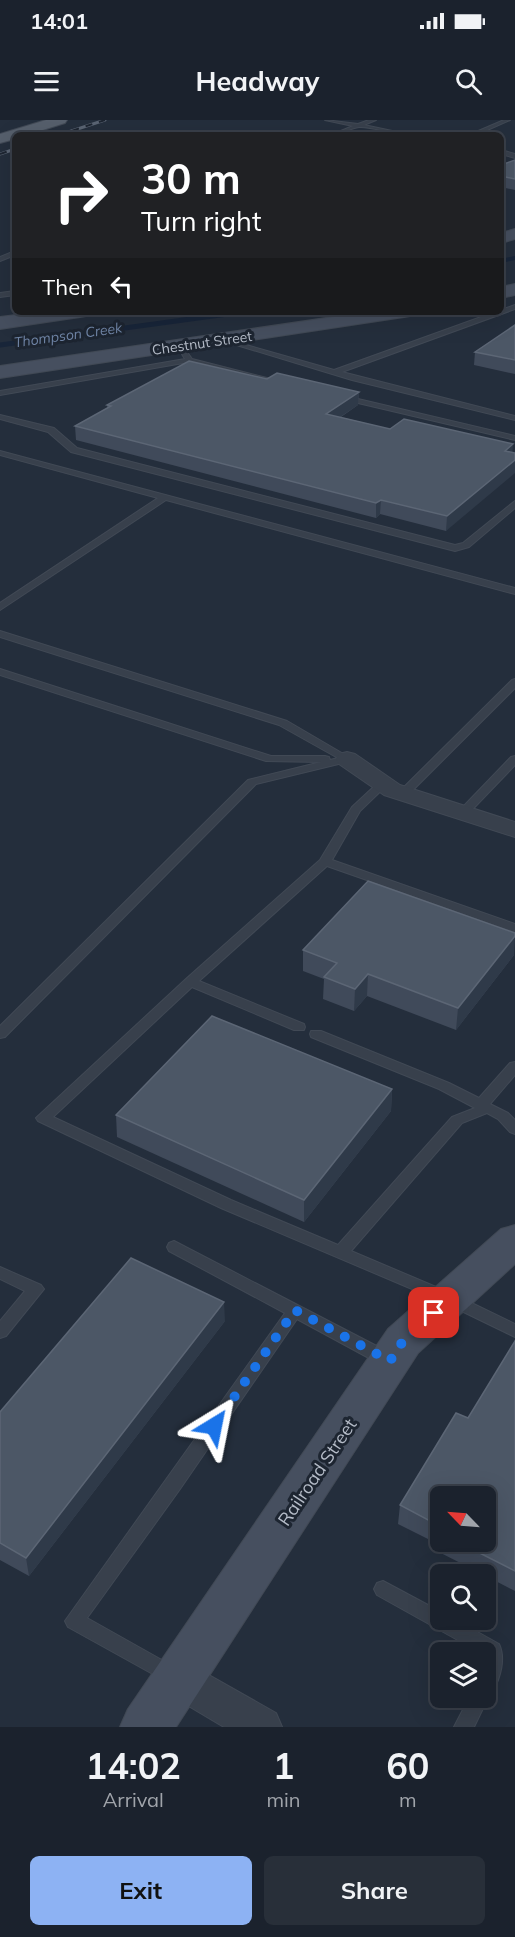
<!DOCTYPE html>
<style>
:root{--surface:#1b222d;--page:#282f39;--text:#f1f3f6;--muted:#a0a4aa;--line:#393f49;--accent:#8db2f3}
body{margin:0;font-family:Mulish,sans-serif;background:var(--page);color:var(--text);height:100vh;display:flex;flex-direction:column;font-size:22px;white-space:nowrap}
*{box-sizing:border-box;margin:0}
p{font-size:20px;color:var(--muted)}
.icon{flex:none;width:33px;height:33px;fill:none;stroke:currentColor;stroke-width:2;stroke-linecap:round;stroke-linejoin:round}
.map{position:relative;height:1607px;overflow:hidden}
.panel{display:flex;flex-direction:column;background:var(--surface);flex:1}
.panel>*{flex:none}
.guide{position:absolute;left:12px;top:12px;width:492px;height:183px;border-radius:9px;box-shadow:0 6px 24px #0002,0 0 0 2px var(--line);background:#202124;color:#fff;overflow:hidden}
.needle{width:39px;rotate:295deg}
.buttons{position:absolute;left:430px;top:1366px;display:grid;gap:12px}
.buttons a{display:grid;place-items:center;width:66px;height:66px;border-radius:9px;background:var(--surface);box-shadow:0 6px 24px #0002,0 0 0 2px var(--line);font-size:30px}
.pin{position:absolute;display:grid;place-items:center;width:51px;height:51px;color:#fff;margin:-26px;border-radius:12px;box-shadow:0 3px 9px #0006}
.me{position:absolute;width:66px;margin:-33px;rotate:35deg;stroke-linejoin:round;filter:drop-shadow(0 0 4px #0008)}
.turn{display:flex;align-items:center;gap:21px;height:126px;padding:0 30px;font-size:27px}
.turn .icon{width:78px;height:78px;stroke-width:2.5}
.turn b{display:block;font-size:42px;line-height:51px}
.then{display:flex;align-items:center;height:57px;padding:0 30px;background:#0003;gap:12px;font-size:22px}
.eta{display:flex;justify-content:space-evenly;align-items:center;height:102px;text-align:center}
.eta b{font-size:36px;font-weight:700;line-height:42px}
.button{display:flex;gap:12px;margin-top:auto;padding:12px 30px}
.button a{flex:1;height:69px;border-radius:9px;background:var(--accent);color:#111;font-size:24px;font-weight:700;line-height:69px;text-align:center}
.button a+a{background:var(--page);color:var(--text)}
.status{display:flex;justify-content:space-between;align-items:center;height:42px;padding:0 30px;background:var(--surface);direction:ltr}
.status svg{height:16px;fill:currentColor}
header{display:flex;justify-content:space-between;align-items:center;height:78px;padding:0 30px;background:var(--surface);font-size:27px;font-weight:700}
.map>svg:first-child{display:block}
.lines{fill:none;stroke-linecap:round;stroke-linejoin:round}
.stream-far1{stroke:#182539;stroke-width:4}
.stream{stroke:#182539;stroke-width:5}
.lane-casing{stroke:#414955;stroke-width:2}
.street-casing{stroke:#414955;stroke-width:2}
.secondary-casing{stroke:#414955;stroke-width:2}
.primary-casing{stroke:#414955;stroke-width:2}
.lane{fill:#38404c;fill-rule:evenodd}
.street{fill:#38404c;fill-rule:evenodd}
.secondary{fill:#464f5f;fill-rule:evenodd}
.primary{fill:#565f6c;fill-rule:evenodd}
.rail-casing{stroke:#5a6473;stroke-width:3}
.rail{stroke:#1d2531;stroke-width:2;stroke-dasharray:7;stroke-linecap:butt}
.wall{fill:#404a5a;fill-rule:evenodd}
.shaded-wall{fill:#2f3a49}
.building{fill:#4c5766;stroke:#5c6675;stroke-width:1.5}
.route{stroke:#1a73e8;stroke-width:10;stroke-dasharray:0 18}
.labels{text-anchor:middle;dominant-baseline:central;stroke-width:6;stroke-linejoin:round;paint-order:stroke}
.far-water-label{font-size:14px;font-style:italic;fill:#6f84a5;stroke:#1d2531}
.far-street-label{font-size:14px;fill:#b4bbc7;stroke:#1d2531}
.near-street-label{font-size:18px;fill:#b4bbc7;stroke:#1d2531}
</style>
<div class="status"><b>14:01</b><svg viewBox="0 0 49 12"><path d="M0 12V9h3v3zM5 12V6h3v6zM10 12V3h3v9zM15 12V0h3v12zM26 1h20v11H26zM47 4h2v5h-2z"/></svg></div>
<header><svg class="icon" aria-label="menu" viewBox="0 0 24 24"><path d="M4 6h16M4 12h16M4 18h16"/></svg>Headway<svg class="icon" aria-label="search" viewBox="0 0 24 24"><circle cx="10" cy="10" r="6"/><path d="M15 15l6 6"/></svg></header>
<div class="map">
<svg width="515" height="1607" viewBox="0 0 515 1607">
<rect width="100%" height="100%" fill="#242e3c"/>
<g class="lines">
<polyline class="stream-far1" points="501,141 515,138"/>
<polyline class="stream" points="0,225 242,192"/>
<defs>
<g id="lane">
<path d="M325,0L358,4L369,0H376L364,5L411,15C395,15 371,6 359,7C349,8 342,15 331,15L353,6Z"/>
<polygon points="504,0 510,0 476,15 469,15"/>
<polygon points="501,30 515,34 515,38 501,34"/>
<polygon points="15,131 15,135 0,141 0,137"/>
<polygon points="15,171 15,175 0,177 0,173"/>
<polygon points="515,185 515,189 342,252 515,296 515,300 352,260 220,220 225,219 334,250 495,192 501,192 501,190"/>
<polygon points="180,224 182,225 192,239 287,263 283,265 189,242 0,275 0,271 185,239 177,226"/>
<polygon points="341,275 515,316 515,320 341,279"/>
<polygon points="0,295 54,308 77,328 455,425 463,423 515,381 515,388 469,427 455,431 71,332 48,312 0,299"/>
<polygon points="0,331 515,468 515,474 166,380 0,490 0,483 158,378 0,335"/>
<polygon points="0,511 287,601 352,639 351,641 256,664 5,917 0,918 0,906 248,660 321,642 266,641 0,555 0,549 271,636 325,636 329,637 330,640 338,638 279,605 0,517"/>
<polygon points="515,559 515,568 408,675 400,675 399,673 400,671 512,560"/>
<polygon points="515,636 515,645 467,695 459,695 457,693 459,691 511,637"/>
<polygon points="384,660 389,663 360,691 332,740 515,804 515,812 327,746 199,861 304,904 305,907 304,910 294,910 192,867 53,997 231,1080 338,1125 452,997 475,988 439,969 311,917 310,914 311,911 321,911 449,963 479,978 510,943 515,942 515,955 490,984 508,993 515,1000 515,1014 510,1012 498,999 487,993 462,1003 351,1131 455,1175 515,1204 515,1217 445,1183 221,1088 38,1001 36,998 186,859 320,740 352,687 380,661"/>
<polygon points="174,1121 392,1234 394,1239 392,1244 386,1245 380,1244 297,1199 180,1369 87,1498 176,1548 178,1554 176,1560 169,1563 68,1507 65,1501 285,1193 169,1131 167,1127 169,1123"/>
<polygon points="0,1147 41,1165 44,1169 6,1216 0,1218 0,1201 25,1171 0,1159"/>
<path d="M383,1461L441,1492V1500H456L499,1524C506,1539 500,1558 493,1571L487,1574L488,1578L474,1607H454L469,1578H486V1533H481L377,1475L374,1469L377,1463Z"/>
</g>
<g id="street">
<polygon points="347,632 355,634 400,665 515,702 515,717 384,675 339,644 336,639 339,634"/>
<polygon points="179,1540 193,1546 276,1593 282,1607 224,1607 165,1572 159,1559 165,1546"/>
</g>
<g id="secondary">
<polygon points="515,109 515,119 501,123 501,113"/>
<polygon points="515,164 515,175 501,178 501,167"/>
<polygon points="40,192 89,192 86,196 80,197 0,209 0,197"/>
<polygon points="367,192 413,192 410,196 404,197 0,258 0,246"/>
<polygon points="515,1105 515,1144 418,1233 176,1607 120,1607 128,1589 388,1209 501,1109"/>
</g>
<polygon id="primary" points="46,0 67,0 65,3 27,15 15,15 15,19 0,23 0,14"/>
</defs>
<use href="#lane" class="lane-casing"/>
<use href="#street" class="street-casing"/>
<use href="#secondary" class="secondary-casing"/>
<use href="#primary" class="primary-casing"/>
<use href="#lane" class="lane"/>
<use href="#street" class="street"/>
<use href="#secondary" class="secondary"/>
<use href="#primary" class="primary"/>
<defs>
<g id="rail">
<polyline points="59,15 105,0"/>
<polyline points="0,34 15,29"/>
</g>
</defs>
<use href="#rail" class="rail-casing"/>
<use href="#rail" class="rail"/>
</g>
<g class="wall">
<polygon points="515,40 515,70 501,67 501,45"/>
<polygon points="515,205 515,254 474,245 475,232"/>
<polygon points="267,259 359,272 358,285 341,297 390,309 513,324 446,411 380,394 376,398 76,320 75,306 107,288 107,285"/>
<polygon points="303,830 514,835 456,910 367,876 354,891 323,879 324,859 303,851"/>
<polygon points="392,969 391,991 304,1102 117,1017 116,995"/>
<polygon points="225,1201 29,1456 0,1440 0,1292"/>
<path d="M515,1221V1471L486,1456V1455H484L429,1427L430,1420L398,1404L400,1385L468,1298ZM441,1377L486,1422H441Z"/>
</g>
<g class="shaded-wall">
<polygon points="359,272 358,285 325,307 326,294"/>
<polygon points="513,324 512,339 505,331"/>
<polygon points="515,340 515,353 446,411 447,396"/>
<polygon points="381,380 380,394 376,398 376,383"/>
<polygon points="515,816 514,835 456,910 458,888"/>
<polygon points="368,854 367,876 354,891 355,869"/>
<polygon points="392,969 391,991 304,1102 304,1080"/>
<polygon points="224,1182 225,1201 29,1456 26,1438"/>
</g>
<g class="building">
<polygon points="515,40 515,59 501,56 501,45"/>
<polygon points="515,205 515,240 475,232"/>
<polygon points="189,241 267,259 277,253 359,272 326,294 390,309 404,299 513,324 505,331 515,333 515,340 447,396 381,380 376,383 75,306 111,286 107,285"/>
<polygon points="368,761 515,813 515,816 458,888 368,854 355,869 324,857 337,843 303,830"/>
<polygon points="212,896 392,969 304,1080 116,995"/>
<polygon points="131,1138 224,1182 26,1438 0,1423 0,1292"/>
<polygon points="515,1221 515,1451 458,1422 486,1422 486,1377 441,1377 441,1413 431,1408 434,1403 400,1385 456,1293 468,1298"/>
</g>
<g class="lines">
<polyline class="route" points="214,1306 295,1190 390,1241 403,1221 434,1193"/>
</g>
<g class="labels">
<g class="far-water-label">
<text transform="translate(68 215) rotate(-8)">Thompson Creek</text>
</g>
<g class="far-street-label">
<text transform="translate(202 223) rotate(-8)">Chestnut Street</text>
</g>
<g class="near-street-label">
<text transform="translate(317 1352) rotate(-56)">Railroad Street</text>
</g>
</g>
</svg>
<div class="buttons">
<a><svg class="needle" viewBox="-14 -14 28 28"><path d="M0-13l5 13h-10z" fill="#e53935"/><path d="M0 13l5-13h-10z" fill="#a0a4aa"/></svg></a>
<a><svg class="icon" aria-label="search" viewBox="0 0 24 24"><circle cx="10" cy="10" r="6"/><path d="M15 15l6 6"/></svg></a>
<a><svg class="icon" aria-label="layers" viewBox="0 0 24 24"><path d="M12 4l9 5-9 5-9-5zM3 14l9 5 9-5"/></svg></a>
</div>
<div class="pin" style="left:434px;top:1193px;background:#d93025"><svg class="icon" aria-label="arrive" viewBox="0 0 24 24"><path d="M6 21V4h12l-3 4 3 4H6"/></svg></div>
<svg class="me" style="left:214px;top:1306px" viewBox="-20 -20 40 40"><path d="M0-17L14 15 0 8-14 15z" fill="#1a73e8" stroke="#fff" stroke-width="4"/></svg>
<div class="guide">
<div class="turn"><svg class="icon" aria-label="right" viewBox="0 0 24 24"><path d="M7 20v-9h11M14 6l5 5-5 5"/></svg><div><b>30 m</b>Turn right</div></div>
<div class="then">Then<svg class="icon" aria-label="left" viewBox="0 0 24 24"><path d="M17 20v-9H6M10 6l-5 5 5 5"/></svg></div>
</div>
</div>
<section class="panel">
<div class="eta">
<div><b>14:02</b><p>Arrival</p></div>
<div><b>1</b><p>min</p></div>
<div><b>60</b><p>m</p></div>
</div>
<div class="button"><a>Exit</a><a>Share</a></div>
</section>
